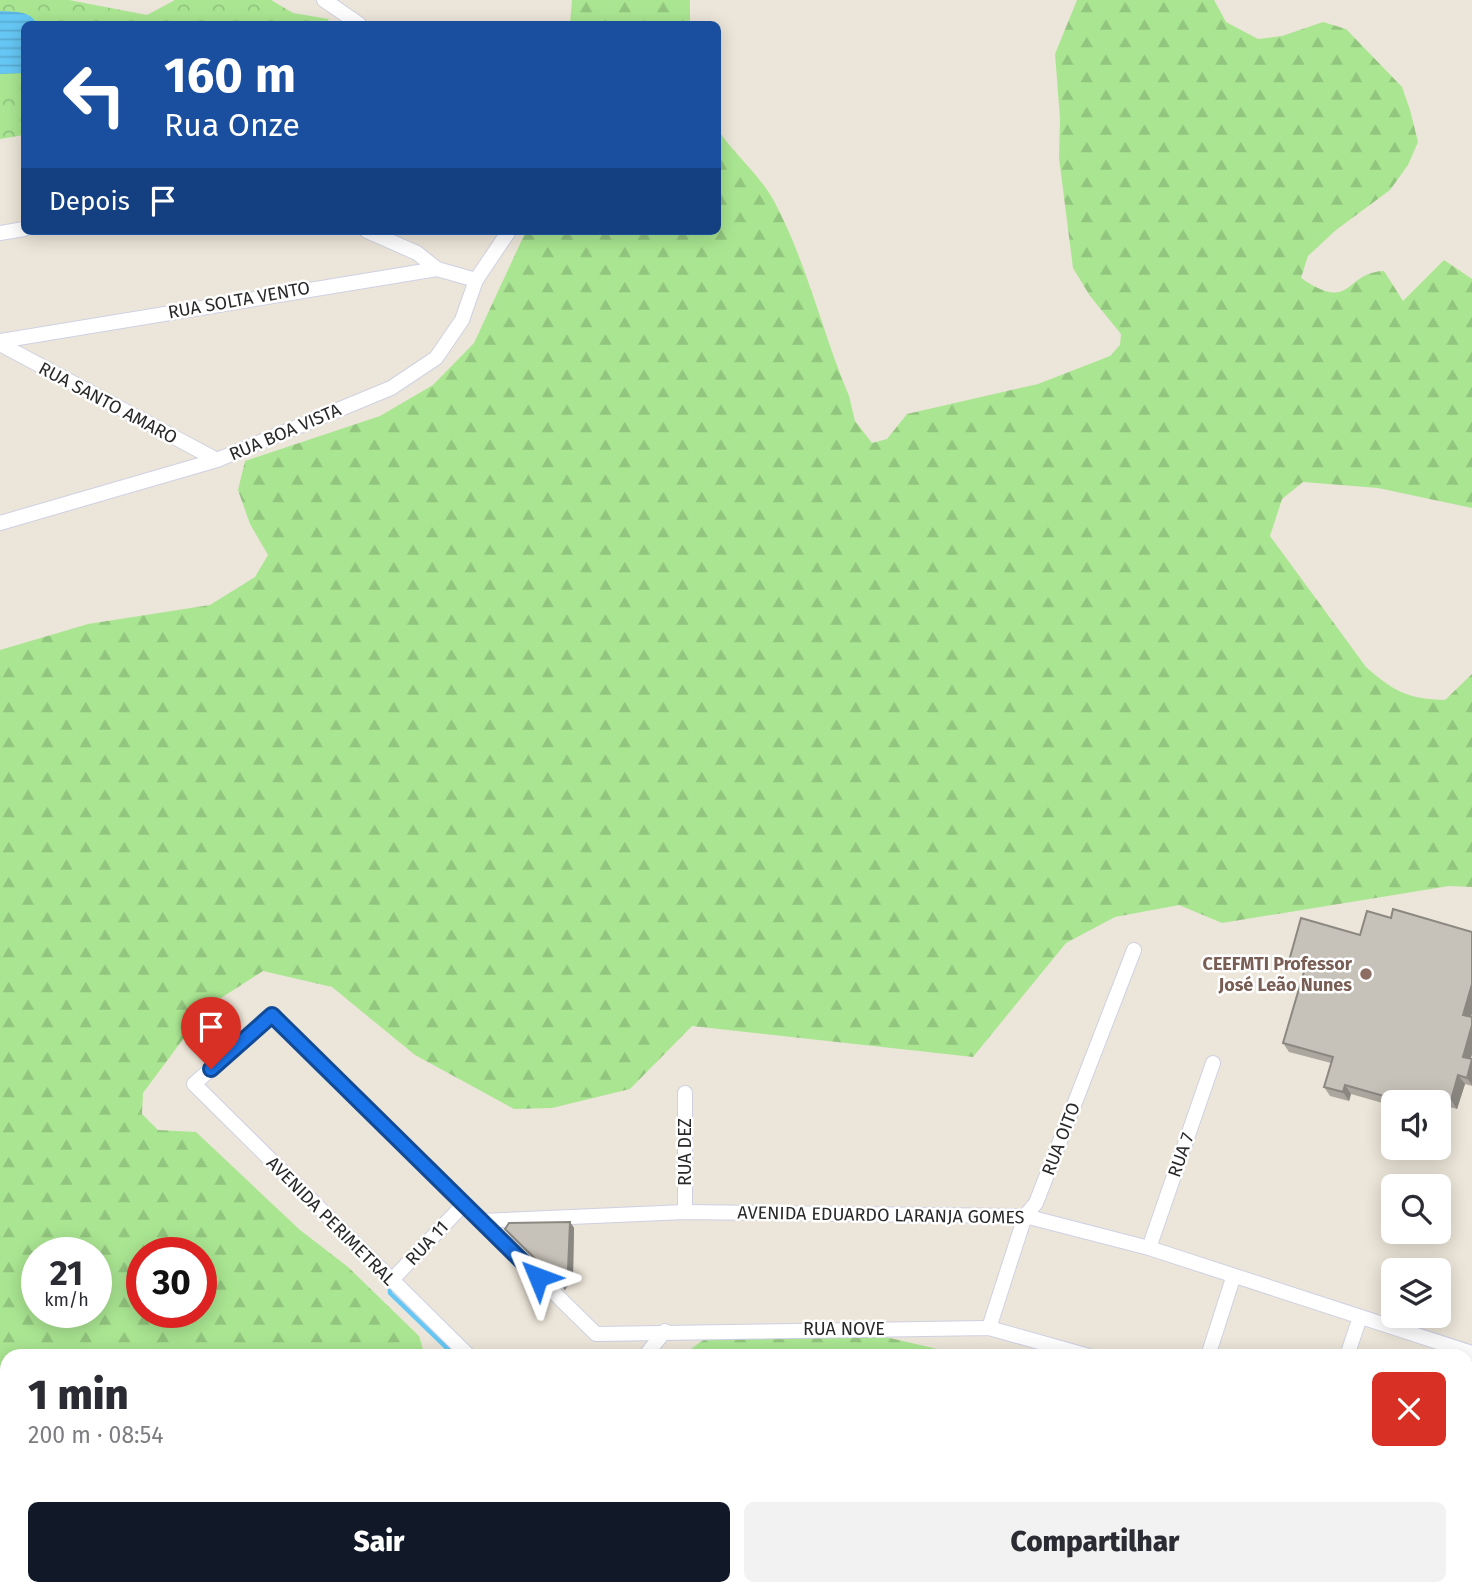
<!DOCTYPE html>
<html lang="pt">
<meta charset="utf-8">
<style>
:root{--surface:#fff;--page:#f2f2f3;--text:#2b2b33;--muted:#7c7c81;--accent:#111827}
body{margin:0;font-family:"Fira Sans",sans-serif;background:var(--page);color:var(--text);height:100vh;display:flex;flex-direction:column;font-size:26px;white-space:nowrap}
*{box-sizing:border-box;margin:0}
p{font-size:23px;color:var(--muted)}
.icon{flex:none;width:38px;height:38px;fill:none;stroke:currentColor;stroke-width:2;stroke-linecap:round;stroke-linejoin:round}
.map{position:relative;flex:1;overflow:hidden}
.sheet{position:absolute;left:0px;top:1349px;width:1474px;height:247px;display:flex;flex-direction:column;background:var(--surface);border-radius:21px 21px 0 0;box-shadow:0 4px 18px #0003}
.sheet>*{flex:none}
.hud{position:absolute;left:21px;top:21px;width:700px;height:214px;border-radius:10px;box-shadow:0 4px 18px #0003;background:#1a4fa0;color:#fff;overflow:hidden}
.buttons{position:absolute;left:1381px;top:1090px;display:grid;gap:14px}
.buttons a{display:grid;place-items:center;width:70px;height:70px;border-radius:10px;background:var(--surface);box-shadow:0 4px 18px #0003;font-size:35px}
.speed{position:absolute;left:21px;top:1237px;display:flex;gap:14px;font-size:35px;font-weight:700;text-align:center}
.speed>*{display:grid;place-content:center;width:91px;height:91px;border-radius:50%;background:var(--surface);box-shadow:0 4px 18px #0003;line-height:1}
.speed small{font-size:18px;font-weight:400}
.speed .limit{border:10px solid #d22;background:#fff;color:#111}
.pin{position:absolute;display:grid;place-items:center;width:60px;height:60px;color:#fff;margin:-72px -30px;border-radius:50% 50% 50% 0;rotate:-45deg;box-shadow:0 0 7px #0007}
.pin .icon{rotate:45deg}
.me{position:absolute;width:77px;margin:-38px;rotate:314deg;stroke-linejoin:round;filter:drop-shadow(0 0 5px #0008)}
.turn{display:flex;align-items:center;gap:24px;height:147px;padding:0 28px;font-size:32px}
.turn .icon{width:91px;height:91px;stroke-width:2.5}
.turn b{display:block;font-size:49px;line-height:60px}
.then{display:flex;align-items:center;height:66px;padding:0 28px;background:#0003;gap:14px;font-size:26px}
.round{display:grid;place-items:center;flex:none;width:74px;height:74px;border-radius:10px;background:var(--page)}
.summary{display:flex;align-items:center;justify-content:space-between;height:119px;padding:0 28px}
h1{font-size:42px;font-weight:800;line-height:52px}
.primary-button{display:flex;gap:14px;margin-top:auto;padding:14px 28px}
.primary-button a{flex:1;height:80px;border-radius:10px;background:var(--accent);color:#fff;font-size:28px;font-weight:800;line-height:80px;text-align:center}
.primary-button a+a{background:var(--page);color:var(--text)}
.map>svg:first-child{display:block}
.forest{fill:url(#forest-firs);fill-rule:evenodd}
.park{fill:url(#park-crowns)}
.pitch{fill:#c0ef8d}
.water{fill:url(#water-rules)}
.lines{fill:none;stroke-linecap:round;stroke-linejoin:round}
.stream{stroke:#66c7f5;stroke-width:4.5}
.street-casing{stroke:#cfd1e3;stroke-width:16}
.street{stroke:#fff;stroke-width:14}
.wall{fill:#aba79f}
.shaded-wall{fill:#8b8882}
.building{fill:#c7c2b9;stroke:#8b8882;stroke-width:2}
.route-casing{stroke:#114b97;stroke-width:18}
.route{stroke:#1a73e8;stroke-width:12}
.education-dot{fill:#8d6e63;stroke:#fff;stroke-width:2.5}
.labels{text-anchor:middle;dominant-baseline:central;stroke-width:5;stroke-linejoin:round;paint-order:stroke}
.street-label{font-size:18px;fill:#292929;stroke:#fff}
.education-label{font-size:18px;font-weight:bold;fill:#785e54;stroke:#fff;text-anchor:end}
</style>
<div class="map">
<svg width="1472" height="1595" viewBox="0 0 1472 1595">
<defs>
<pattern id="forest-firs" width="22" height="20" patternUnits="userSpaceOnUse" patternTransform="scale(1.75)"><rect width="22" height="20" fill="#aae692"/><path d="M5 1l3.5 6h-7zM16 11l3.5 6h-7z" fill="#92c57e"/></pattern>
<pattern id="park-crowns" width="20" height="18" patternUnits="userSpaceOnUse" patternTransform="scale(1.75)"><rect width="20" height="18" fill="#aae692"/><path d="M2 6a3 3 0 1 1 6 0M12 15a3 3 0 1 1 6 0" fill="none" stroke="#92c57e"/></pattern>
<pattern id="water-rules" width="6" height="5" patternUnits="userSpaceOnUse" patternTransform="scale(1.75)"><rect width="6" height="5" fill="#66c7f5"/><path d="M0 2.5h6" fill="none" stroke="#58abd2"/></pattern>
</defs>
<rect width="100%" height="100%" fill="#ece5d9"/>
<g class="forest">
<polygon points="572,0 690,0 690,24 570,24"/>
<path d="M1077,0H1214L1226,22L1258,39L1282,36L1323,22L1346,29L1402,87L1410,110L1418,142L1408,165L1390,190L1336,230L1308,256L1301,278C1353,314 1344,272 1384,271L1403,301L1444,260L1472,279V508L1378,488L1303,482L1282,499L1270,536L1366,667C1394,692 1409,699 1445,700L1472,674V887L1449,886L1222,923L1179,905L1115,917L1066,943L973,1057L692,1026L630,1089L552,1108L514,1109L415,1055L332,987L263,971L207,1007L143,1093L142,1114L158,1130L196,1132L300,1230L348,1267L419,1336L425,1356H7V1557L0,1547V650L88,624L210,605L255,577L268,555L250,524L238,490L245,461L380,416L433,385L474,343L526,231H718V130C735,155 759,174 774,201C807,263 822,332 849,396L855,421L872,443L887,439L907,414L1038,384L1110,356L1120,345L1121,334L1090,296L1073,268L1059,158L1060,118L1055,54ZM96,1253V1312H37V1253ZM201,1253V1312H142V1253Z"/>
<polygon points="713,1333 881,1336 968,1356 681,1356"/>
<polygon points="68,1589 271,1589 267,1595 78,1595"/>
<polygon points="929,1589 1043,1589 1040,1595 927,1595"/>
</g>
<g class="park">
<polygon points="0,0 69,0 147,15 175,0 271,0 293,13 329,19 326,24 24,24 24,135 0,139"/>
<polygon points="1370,1589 1421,1589 1445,1595 1368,1595"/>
</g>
<polygon class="pitch" points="396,1589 576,1589 573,1595 394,1595"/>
<path class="water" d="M0,11C14,12 30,10 37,24H24V73L0,74Z"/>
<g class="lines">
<g class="stream">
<polyline points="390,1284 390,1293 455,1356"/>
<polyline points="381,1595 383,1589"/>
</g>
<defs>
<g id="street">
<polyline points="324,0 359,24"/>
<polyline points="367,231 417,253 437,269"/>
<polyline points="0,233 24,229"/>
<polyline points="0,341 437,269 476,280"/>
<polyline points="0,344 217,460"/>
<polyline points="0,523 217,460 391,388 436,358 462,320 476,280 509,231"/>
<polyline points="685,1212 685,1093"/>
<polyline points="480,1221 685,1212 1025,1216 1149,1248 1472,1353"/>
<polyline points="1149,1248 1213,1063"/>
<polyline points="391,1281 463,1205"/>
<polyline points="989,1328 1025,1216 1036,1203 1134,950"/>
<polyline points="469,1356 194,1084 272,1015 596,1334 989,1328 1089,1356"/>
<polyline points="645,1356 665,1331"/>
<polyline points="1208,1356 1233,1278"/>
<polyline points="1347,1356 1360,1317"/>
<polyline points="1466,1475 1472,1477"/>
<polyline points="802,1589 822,1595"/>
<polyline points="1443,1589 1461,1595"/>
<polyline points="631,1595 632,1589"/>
<polyline points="1131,1595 1133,1589"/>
<polyline points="1270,1595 1272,1589"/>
</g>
</defs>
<use href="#street" class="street-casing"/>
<use href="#street" class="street"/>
</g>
<g class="wall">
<polygon points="1289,961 1471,1017 1472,1054 1471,1059 1472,1059 1472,1086 1465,1084 1457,1109 1438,1104 1438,1102 1393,1102 1393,1106 1351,1094 1349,1101 1330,1096 1324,1087 1331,1063 1289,1052 1283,1043 1304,972 1295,969"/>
<polygon points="570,1222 574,1228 573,1276 565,1290 510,1236 505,1229"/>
</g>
<g class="shaded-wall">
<polygon points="1472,984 1472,1014 1469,1024 1463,1015"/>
<polygon points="1472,1025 1472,1054 1469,1065 1463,1057"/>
<polygon points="1472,1059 1472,1085 1467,1078"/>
<polygon points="1458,1075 1465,1084 1457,1109 1451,1100"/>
<polygon points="1345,1085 1351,1094 1349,1101 1343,1092"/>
<polygon points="1431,1095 1436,1102 1428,1102"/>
<polygon points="570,1222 574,1228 573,1276 565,1290 560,1283"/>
</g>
<g class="building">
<polygon points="1393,909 1472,932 1472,984 1463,1015 1472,1017 1472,1025 1463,1057 1472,1059 1467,1078 1458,1075 1451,1100 1431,1095 1428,1102 1408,1097 1405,1102 1345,1085 1343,1092 1324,1087 1333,1057 1283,1043 1306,965 1289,961 1301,918 1360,935 1367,911 1391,918"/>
<polygon points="570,1222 568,1270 560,1283 505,1229 509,1223"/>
</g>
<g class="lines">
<defs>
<polyline id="route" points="211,1069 272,1015 538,1277"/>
</defs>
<use href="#route" class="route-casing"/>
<use href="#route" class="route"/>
</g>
<circle class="education-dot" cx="1366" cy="974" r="7"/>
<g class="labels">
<g class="street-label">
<text transform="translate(239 300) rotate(-10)">RUA SOLTA VENTO</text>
<text transform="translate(108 403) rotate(28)">RUA SANTO AMARO</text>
<text transform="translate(285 432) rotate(-23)">RUA BOA VISTA</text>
<text transform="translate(1061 1139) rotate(-69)">RUA OITO</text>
<text transform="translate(685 1152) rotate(-90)">RUA DEZ</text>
<text transform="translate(1181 1155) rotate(-71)">RUA 7</text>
<text transform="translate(881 1215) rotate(1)">AVENIDA EDUARDO LARANJA GOMES</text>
<text transform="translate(331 1221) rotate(45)">AVENIDA PERIMETRAL</text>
<text transform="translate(427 1243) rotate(-47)">RUA 11</text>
<text x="844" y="1329">RUA NOVE</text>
</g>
<g class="education-label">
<text x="1352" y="964">CEEFMTI Professor<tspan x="1352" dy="21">José Leão Nunes</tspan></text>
</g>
</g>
</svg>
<div class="buttons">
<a><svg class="icon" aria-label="sound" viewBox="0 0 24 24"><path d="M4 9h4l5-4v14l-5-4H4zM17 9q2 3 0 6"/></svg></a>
<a><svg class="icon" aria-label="search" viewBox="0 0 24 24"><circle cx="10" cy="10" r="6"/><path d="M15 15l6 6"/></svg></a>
<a><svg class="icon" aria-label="layers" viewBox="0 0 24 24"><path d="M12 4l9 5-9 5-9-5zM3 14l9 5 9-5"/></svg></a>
</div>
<div class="speed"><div>21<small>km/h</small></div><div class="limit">30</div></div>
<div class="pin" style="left:211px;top:1069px;background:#d93025"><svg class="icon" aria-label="arrive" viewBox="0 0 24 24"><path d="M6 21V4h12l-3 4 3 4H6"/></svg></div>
<svg class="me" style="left:538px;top:1277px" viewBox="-20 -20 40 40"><path d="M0-17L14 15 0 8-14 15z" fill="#1a73e8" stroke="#fff" stroke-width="4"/></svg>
<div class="hud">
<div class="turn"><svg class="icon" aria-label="left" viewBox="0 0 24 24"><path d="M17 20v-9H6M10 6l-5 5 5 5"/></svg><div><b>160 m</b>Rua Onze</div></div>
<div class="then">Depois<svg class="icon" aria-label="arrive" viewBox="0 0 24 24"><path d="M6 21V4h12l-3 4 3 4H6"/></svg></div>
</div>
<section class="sheet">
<div class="summary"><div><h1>1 min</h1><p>200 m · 08:54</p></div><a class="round" style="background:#d93025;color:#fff"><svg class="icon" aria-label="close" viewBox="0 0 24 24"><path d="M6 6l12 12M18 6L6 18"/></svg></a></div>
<div class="primary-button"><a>Sair</a><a>Compartilhar</a></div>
</section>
</div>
